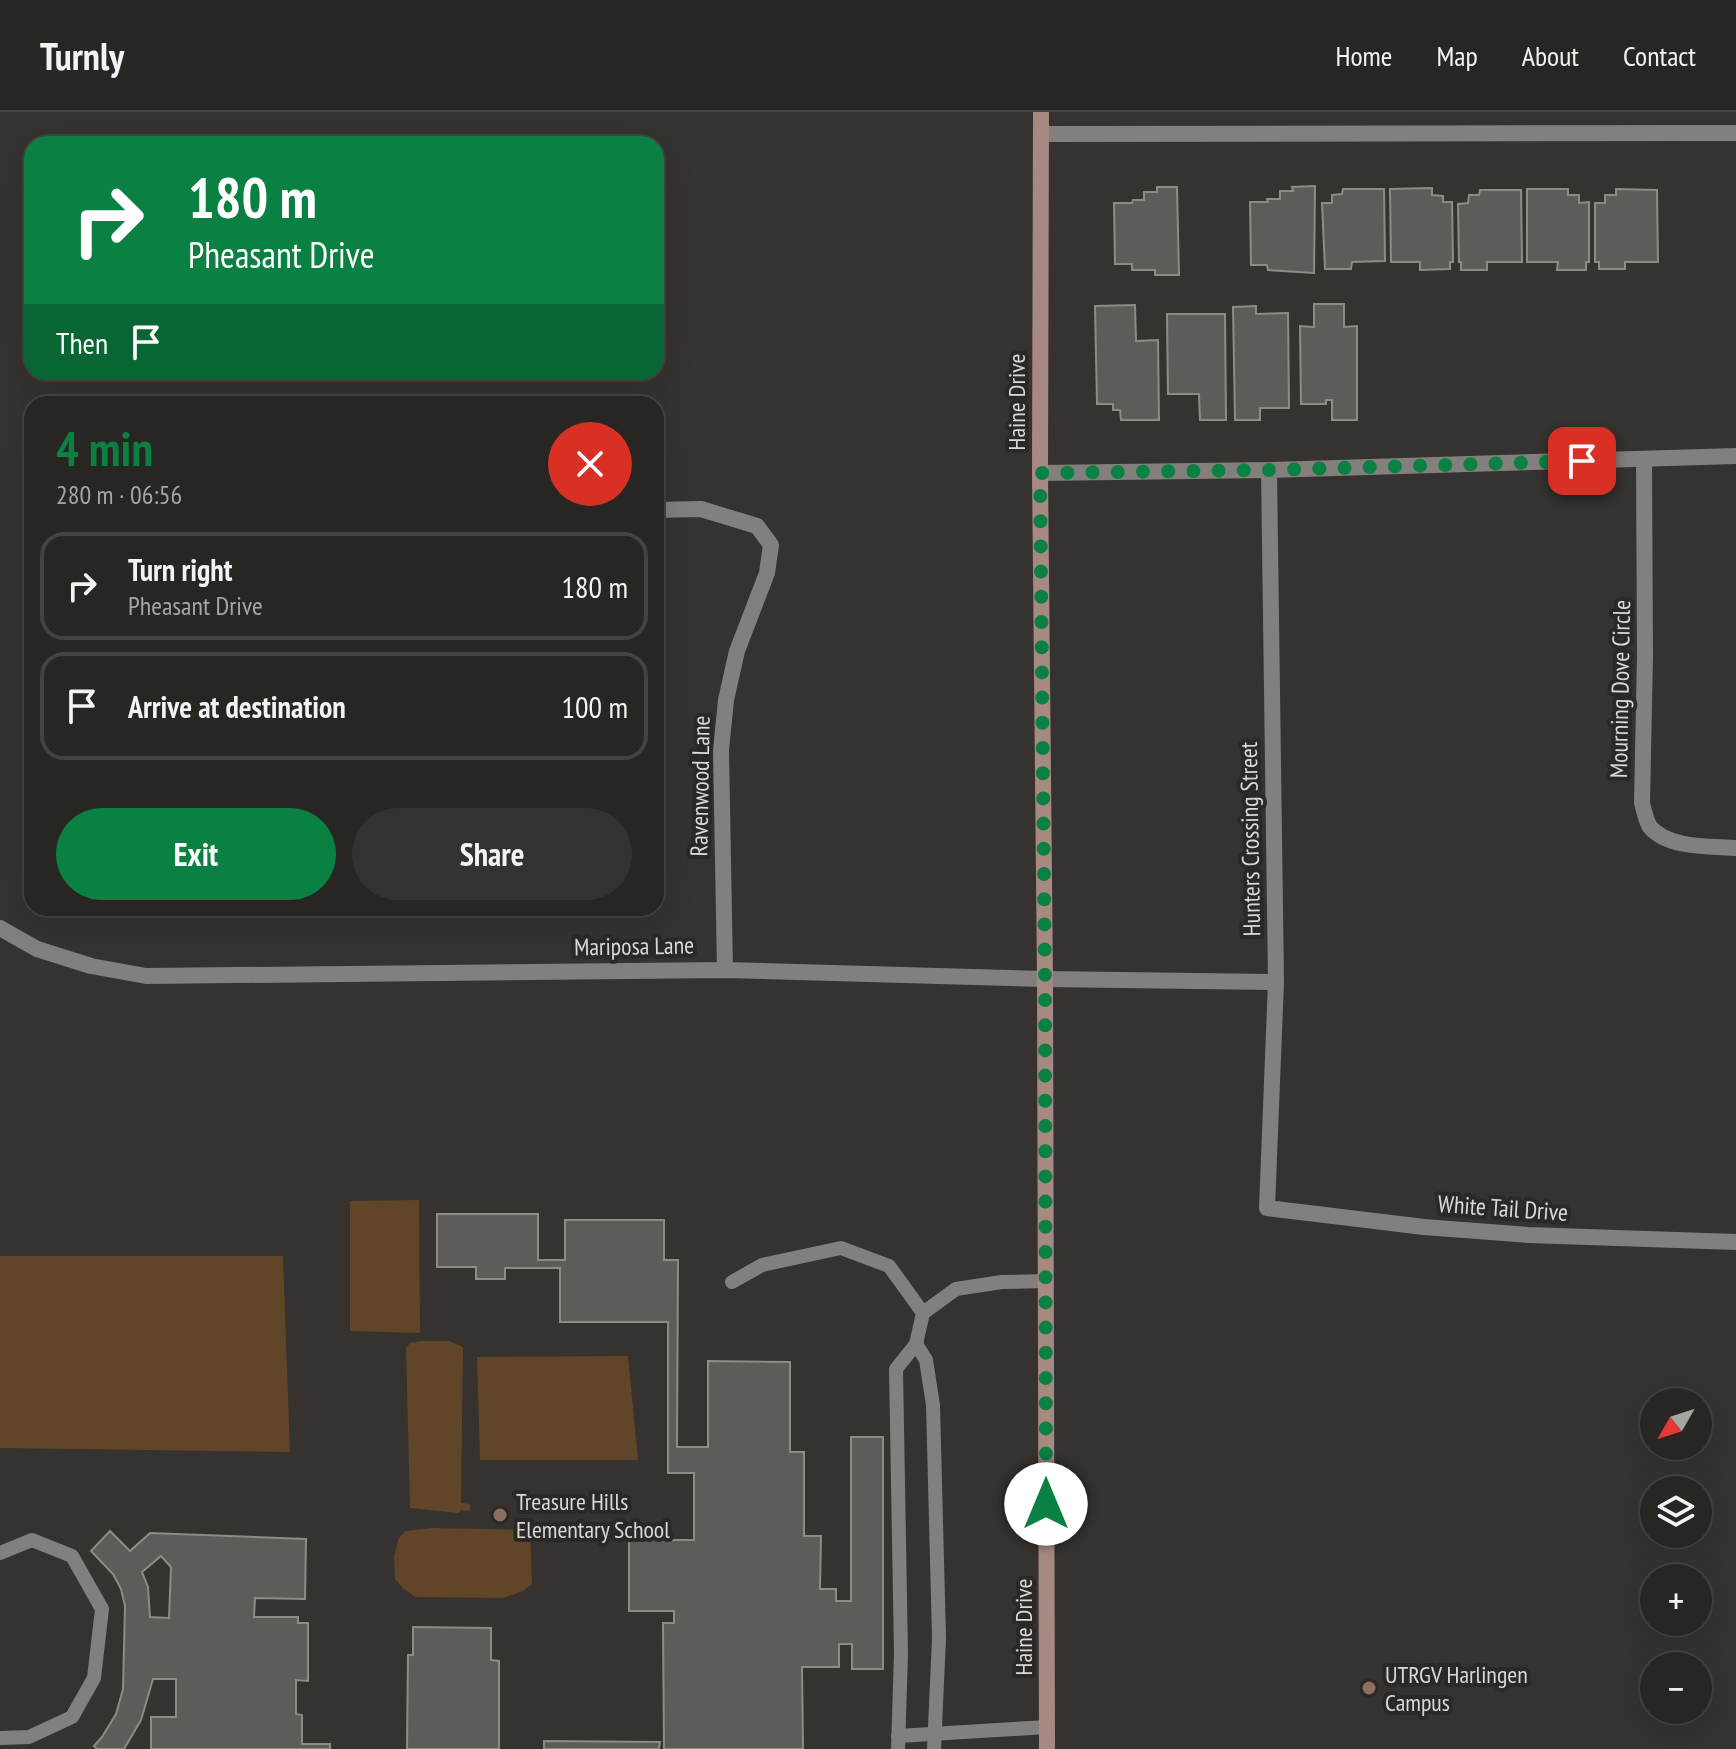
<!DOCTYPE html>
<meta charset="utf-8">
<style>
:root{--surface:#282623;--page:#343230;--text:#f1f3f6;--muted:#a5a5a6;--line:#444341;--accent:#0b8043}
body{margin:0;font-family:"PT Sans Narrow",sans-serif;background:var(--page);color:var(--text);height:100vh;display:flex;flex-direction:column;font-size:30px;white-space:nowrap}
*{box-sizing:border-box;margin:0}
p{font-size:26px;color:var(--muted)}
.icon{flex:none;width:44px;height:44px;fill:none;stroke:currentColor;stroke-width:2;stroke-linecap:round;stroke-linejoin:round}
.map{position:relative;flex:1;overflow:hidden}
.panel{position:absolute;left:24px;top:284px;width:640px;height:520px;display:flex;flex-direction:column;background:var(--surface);border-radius:24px;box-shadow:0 8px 32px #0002,0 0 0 2px var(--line)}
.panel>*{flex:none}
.top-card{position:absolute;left:24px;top:24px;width:640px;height:244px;border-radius:24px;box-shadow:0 8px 32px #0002,0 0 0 2px var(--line);background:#0b8043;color:#fff;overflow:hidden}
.needle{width:52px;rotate:231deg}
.tools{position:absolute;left:1640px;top:1276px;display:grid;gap:16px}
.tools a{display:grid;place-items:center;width:72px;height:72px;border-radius:50%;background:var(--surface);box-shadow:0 8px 32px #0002,0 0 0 2px var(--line);font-size:40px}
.pin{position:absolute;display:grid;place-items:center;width:68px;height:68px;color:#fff;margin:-34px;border-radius:16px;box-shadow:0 4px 12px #0006}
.me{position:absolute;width:88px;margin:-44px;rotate:0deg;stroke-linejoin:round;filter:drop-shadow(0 0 6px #0008)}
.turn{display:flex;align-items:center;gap:28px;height:168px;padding:0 32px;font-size:36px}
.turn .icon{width:104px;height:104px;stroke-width:2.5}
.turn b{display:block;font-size:56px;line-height:68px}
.then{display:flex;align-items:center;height:76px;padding:0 32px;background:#0003;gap:16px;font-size:30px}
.round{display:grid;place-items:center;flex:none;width:84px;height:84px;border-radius:42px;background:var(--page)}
.head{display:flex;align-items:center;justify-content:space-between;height:136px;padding:0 32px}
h1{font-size:48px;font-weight:800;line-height:60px;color:var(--accent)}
.button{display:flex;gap:16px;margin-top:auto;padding:16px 32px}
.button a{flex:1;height:92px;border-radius:48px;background:var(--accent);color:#fff;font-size:32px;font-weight:800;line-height:92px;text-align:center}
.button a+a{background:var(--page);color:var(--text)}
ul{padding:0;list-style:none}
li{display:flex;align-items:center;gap:24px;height:108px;margin:0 16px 12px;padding:0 16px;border:4px solid var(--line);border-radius:24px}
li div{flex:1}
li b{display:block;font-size:30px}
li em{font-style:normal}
header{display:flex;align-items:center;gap:48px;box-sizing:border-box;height:112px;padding:0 40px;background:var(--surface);border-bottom:2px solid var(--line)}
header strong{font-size:38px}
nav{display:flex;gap:44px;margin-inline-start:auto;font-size:28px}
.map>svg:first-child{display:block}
.green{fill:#614528}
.building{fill:#5e5b58;stroke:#8e8b87;stroke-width:2;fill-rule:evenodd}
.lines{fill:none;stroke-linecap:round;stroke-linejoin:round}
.lane{stroke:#827f7c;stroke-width:14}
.street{stroke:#827f7c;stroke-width:16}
.secondary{stroke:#a68983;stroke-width:16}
.route{stroke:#0b8043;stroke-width:14;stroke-dasharray:0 25.2}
.education-dot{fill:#8d6e63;stroke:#2b2826;stroke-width:3}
.labels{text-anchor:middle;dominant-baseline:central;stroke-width:8;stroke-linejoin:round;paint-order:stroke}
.street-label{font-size:24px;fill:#dbd9d7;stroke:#2b2826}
.poi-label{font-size:24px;fill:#dbd9d7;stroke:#2b2826;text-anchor:start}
</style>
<header>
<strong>Turnly</strong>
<nav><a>Home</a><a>Map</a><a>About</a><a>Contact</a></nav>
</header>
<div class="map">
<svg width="1736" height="1637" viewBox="0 0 1736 1637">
<rect width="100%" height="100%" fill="#35322f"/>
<g class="green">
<polygon points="419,1088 420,1221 350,1219 350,1089"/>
<polygon points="0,1144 283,1144 290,1340 0,1336"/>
<polygon points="420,1229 449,1229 463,1235 461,1391 470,1392 470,1399 461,1398 458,1401 410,1396 406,1236 410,1231"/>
<polygon points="628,1244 638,1348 480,1348 477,1245"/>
<polygon points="432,1416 530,1418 532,1472 523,1479 503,1486 415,1485 403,1476 395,1467 394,1444 399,1426 405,1419"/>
</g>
<g class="building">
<polygon points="1315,74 1314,161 1268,158 1267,153 1251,153 1250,90 1268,90 1267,87 1280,87 1280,79 1293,79 1292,75"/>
<polygon points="1157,75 1177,75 1179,163 1155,163 1155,158 1132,158 1132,152 1115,152 1114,91 1132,91 1133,88 1144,88 1144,80 1157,80"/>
<polygon points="1432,76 1432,83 1443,84 1443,90 1452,90 1453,150 1450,150 1450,157 1420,158 1420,150 1391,150 1390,77"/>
<polygon points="1343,77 1384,77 1385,149 1352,150 1351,157 1325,157 1322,91 1332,91 1332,83 1342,82"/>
<polygon points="1527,77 1568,77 1568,83 1579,83 1579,91 1589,90 1589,150 1586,150 1586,158 1557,158 1558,150 1527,150"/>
<polygon points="1616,77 1657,78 1658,150 1625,150 1625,157 1599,157 1599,150 1595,150 1595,91 1605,91 1605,83 1616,83"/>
<polygon points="1480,78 1521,78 1522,150 1487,150 1487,158 1461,158 1461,150 1459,150 1458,92 1468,91 1469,83 1479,83"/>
<polygon points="1314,192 1344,192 1344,215 1357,214 1357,308 1332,308 1332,288 1326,288 1326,292 1301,292 1300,214 1314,215"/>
<polygon points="1135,193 1136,229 1158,228 1159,308 1121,308 1120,298 1113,298 1113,292 1097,292 1095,194"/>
<polygon points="1256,194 1256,202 1288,201 1289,296 1260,296 1260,308 1235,308 1233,195"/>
<polygon points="1167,202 1225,202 1226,308 1200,308 1199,282 1168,282"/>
<polygon points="437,1102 538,1102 538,1148 565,1148 565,1108 664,1108 664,1148 678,1148 677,1335 708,1335 708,1249 790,1250 790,1340 804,1340 804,1424 821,1424 820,1477 836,1477 836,1489 851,1489 851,1325 883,1325 883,1557 852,1557 852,1532 839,1532 839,1555 802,1555 803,1637 664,1637 663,1511 674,1511 674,1499 629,1499 629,1428 694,1428 694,1361 668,1361 668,1210 560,1210 560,1156 505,1156 505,1167 476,1167 476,1155 437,1155"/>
<path d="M110,1419L130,1439L150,1421L306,1427L305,1487L255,1486L254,1505H298V1511H308V1569L296,1568V1602L302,1603V1632H330V1637H151V1605H176V1567H153L141,1608L124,1637H97L94,1634L102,1625L116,1602L123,1577L125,1494L121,1477L113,1462L91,1439ZM161,1444L171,1455L169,1506L150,1505L148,1475L142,1460Z"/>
<polygon points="413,1515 491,1516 491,1548 499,1549 499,1637 407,1637 408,1543 413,1543"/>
<polygon points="544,1629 660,1630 659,1637 544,1637"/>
</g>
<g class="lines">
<g class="lane">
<polyline points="732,1170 762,1153 841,1136 889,1154 923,1201"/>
<polyline points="916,1232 926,1248 933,1293 939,1526 934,1637"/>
<polyline points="0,1441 32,1428 72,1444 102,1497 94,1566 72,1605 29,1625 0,1626"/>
<polyline points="898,1624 1047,1615"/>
<polyline points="898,1637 901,1542 896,1257 916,1232 923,1201 956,1177 1002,1170 1046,1169"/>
</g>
<g class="street">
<polyline points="1041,22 1736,21"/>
<path d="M1644,347L1645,544L1642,691C1644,698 1646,709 1650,715C1669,737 1710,734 1736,736"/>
<polyline points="1269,358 1276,870 1267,1096 1424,1115 1528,1123 1736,1130"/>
<polyline points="1040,361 1269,358 1736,344"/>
<polyline points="656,398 701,397 757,414 771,433 767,461 737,539 726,588 721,638 725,858"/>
<polyline points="0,816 37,837 91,854 146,864 725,858 1045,867 1276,870"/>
</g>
<polyline class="secondary" points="1041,0 1040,361 1045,867 1047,1637"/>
</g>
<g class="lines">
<polyline class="route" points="1046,1392 1045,867 1040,361 1269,358 1582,349"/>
</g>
<g class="education-dot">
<circle cx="500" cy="1403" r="8"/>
<circle cx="1369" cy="1576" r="8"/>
</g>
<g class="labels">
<g class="street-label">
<text transform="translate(1016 290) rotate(-90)">Haine Drive</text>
<text transform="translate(1620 577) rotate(-89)">Mourning Dove Circle</text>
<text transform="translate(700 674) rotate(-89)">Ravenwood Lane</text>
<text transform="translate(1250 727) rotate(-91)">Hunters Crossing Street</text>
<text transform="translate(634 834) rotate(-1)">Mariposa Lane</text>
<text transform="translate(1503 1096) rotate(4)">White Tail Drive</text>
<text transform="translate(1023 1515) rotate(-90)">Haine Drive</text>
</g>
<g class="poi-label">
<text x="516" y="1389">Treasure Hills<tspan x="516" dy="28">Elementary School</tspan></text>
<text x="1385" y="1562">UTRGV Harlingen<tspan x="1385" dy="28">Campus</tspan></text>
</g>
</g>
</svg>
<div class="tools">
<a><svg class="needle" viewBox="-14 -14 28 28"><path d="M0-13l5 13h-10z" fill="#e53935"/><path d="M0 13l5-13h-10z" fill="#a5a5a6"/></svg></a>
<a><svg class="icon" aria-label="layers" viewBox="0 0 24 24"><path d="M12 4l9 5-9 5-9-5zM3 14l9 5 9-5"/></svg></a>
<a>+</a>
<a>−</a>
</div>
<div class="pin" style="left:1582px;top:349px;background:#d93025"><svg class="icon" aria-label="arrive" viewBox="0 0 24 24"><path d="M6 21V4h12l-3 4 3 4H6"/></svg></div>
<svg class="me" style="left:1046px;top:1392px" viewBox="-20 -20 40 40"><circle r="19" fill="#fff"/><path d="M0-13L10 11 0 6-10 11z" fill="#0b8043"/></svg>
<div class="top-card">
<div class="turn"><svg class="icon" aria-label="right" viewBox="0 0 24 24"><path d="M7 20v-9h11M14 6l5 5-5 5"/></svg><div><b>180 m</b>Pheasant Drive</div></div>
<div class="then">Then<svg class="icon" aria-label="arrive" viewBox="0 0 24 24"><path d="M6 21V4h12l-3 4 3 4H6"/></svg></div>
</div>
<section class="panel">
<div class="head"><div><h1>4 min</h1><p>280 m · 06:56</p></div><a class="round" style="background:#d93025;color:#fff"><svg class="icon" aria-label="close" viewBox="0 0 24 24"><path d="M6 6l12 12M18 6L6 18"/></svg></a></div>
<ul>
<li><svg class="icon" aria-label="right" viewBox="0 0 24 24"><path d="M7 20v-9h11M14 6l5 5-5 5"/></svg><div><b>Turn right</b><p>Pheasant Drive</p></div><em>180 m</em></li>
<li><svg class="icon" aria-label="arrive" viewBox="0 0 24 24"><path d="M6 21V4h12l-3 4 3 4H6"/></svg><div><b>Arrive at destination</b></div><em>100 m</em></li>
</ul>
<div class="button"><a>Exit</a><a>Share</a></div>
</section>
</div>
